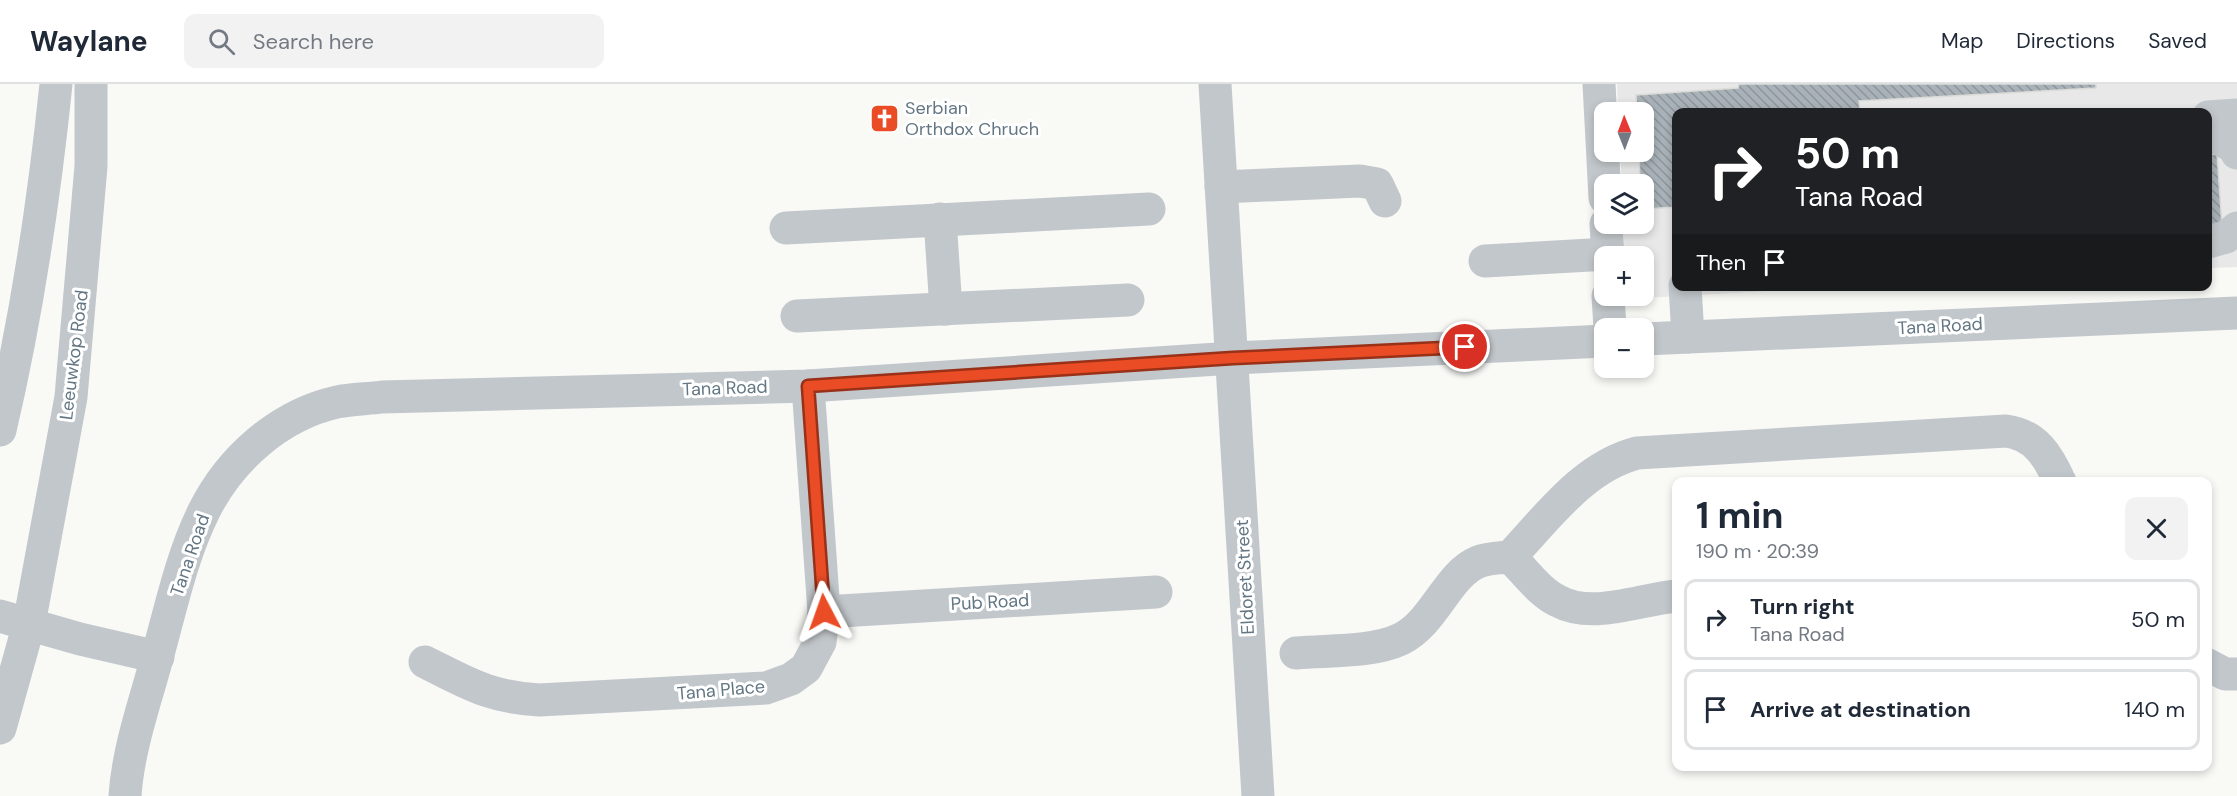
<!DOCTYPE html>
<meta charset="utf-8">
<style>
:root{--surface:#fff;--page:#f2f2f3;--text:#1f2937;--muted:#747a83;--line:#e0e1e3}
body{margin:0;font-family:"DM Sans",sans-serif;background:var(--page);color:var(--text);height:100vh;display:flex;flex-direction:column;font-size:22px;white-space:nowrap}
*{box-sizing:border-box;margin:0}
p{font-size:20px;color:var(--muted)}
.icon{flex:none;width:33px;height:33px;fill:none;stroke:currentColor;stroke-width:2;stroke-linecap:round;stroke-linejoin:round}
.map{position:relative;flex:1;overflow:hidden}
.side{position:absolute;left:1672px;top:393px;width:540px;height:294px;display:flex;flex-direction:column;background:var(--surface);border-radius:12px;box-shadow:0 3px 9px #0003}
.side>*{flex:none}
.hud{position:absolute;left:1672px;top:24px;width:540px;height:183px;border-radius:12px;box-shadow:0 3px 9px #0003;background:#202124;color:#fff;overflow:hidden}
.needle{width:39px;rotate:359deg}
.fabs{position:absolute;left:1594px;top:18px;display:grid;gap:12px}
.fabs a{display:grid;place-items:center;width:60px;height:60px;border-radius:12px;background:var(--surface);box-shadow:0 3px 9px #0003;font-size:30px}
.pin{position:absolute;display:grid;place-items:center;width:51px;height:51px;color:#fff;margin:-26px;border:3px solid #fff;border-radius:50%;box-shadow:0 2px 6px #0007}
.me{position:absolute;width:66px;margin:-33px;rotate:356deg;stroke-linejoin:round;filter:drop-shadow(0 0 4px #0008)}
.turn{display:flex;align-items:center;gap:21px;height:126px;padding:0 24px;font-size:27px}
.turn .icon{width:78px;height:78px;stroke-width:2.5}
.turn b{display:block;font-size:42px;line-height:51px}
.then{display:flex;align-items:center;height:57px;padding:0 24px;background:#0003;gap:12px;font-size:22px}
.round{display:grid;place-items:center;flex:none;width:63px;height:63px;border-radius:12px;background:var(--page)}
.summary{display:flex;align-items:center;justify-content:space-between;height:102px;padding:0 24px}
h1{font-size:36px;font-weight:700;line-height:45px}
ul{padding:0;list-style:none}
li{display:flex;align-items:center;gap:18px;height:81px;margin:0 12px 9px;padding:0 12px;border:3px solid var(--line);border-radius:12px}
li div{flex:1}
li b{display:block;font-size:22px}
li em{font-style:normal}
header{display:flex;align-items:center;gap:36px;box-sizing:border-box;height:84px;padding:0 30px;background:var(--surface);border-bottom:2px solid var(--line)}
header strong{font-size:28px}
nav{display:flex;gap:33px;margin-inline-start:auto;font-size:21px}
.search{width:420px;height:54px;background:var(--page);display:flex;align-items:center;gap:15px;box-sizing:border-box;padding:0 21px;border-radius:12px;color:var(--muted);font-size:22px}
.map>svg:first-child{display:block}
.built{fill:#e7e8e7}
.building{fill:url(#building-back-hatch);stroke:#dbdbd8;stroke-width:1.5}
.lines{fill:none;stroke-linecap:round;stroke-linejoin:round}
.minor{stroke:#c2c7cb;stroke-width:33}
.route-casing{stroke:#983118;stroke-width:15}
.route{stroke:#ea4c25;stroke-width:10}
.labels{text-anchor:middle;dominant-baseline:central;stroke-width:6;stroke-linejoin:round;paint-order:stroke}
.poi-label{font-size:18px;fill:#637683;stroke:#fff;text-anchor:start}
.street-label{font-size:18px;fill:#637683;stroke:#fff}
</style>
<header>
<strong>Waylane</strong>
<div class="search"><svg class="icon" aria-label="search" viewBox="0 0 24 24"><circle cx="10" cy="10" r="6"/><path d="M15 15l6 6"/></svg>Search here</div>
<nav><a>Map</a><a>Directions</a><a>Saved</a></nav>
</header>
<div class="map">
<svg width="2237" height="712" viewBox="0 0 2237 712">
<defs>
<pattern id="building-back-hatch" width="6" height="6" patternUnits="userSpaceOnUse" patternTransform="scale(1.5)"><rect width="6" height="6" fill="#a9b2b8"/><path d="M-1 5l2 2M0 0l6 6M5-1l2 2" fill="none" stroke="#8d959b"/></pattern>
</defs>
<rect width="100%" height="100%" fill="#f9f9f6"/>
<polygon class="built" points="1617,0 2237,0 2237,183 2208,184 2208,28 1677,28 1677,202 1836,203 1627,215 1627,212 1644,212 1644,172 1625,172 1623,140 1644,140 1644,100 1622,100 1620,68 1644,68 1644,28 1618,28"/>
<g class="building">
<polygon points="1739,0 2096,0 2096,4 1859,17 1860,28 1677,28 1677,123 1644,125 1644,100 1640,100 1639,68 1644,68 1644,28 1637,28 1636,11 1738,4"/>
<polygon points="2217,70 2222,141 2208,141 2208,71"/>
</g>
<g class="lines">
<g class="minor">
<polyline points="1215,0 1258,712"/>
<polyline points="1599,0 1605,114"/>
<polyline points="2208,33 2237,31"/>
<polyline points="2208,54 2218,54 2236,64 2237,69"/>
<polyline points="1221,103 1360,97 1377,100 1385,117"/>
<polyline points="940,135 946,225"/>
<polyline points="1606,140 1608,172"/>
<polyline points="786,144 1149,125"/>
<polyline points="2208,158 2226,153 2237,144"/>
<polyline points="1485,177 1608,170"/>
<polyline points="1685,202 1688,253"/>
<polyline points="1608,212 1610,244"/>
<polyline points="797,232 1128,216"/>
<polyline points="1644,255 2237,229"/>
<path d="M0,346C27,231 44,117 56,0"/>
<path d="M1510,473C1547,434 1583,383 1637,369L2006,347C2036,351 2048,372 2060,398"/>
<polyline points="824,528 1156,508"/>
<polyline points="0,532 80,555 158,573"/>
<path d="M1296,569C1329,566 1371,569 1401,555C1435,538 1447,491 1478,478C1488,474 1500,474 1510,473C1525,487 1539,508 1558,517C1593,536 1640,515 1677,512"/>
<path d="M425,578C469,600 489,613 539,616L766,604L791,595L806,584L820,558L824,528L808,302"/>
<polyline points="2208,581 2225,590 2237,590"/>
<polyline points="0,644 29,540 71,313 91,82 91,0"/>
<path d="M125,712C128,664 146,616 158,570C171,523 182,471 204,427C230,375 279,331 337,318C351,315 367,315 382,313L808,302L1233,274L1605,257"/>
</g>
</g>
<g class="lines">
<defs>
<polyline id="route" points="824,528 808,302 1233,274 1465,263"/>
</defs>
<use href="#route" class="route-casing"/>
<use href="#route" class="route"/>
</g>
<defs>
<symbol id="church-square" viewBox="-11 -11 22 22"><rect x="-9" y="-9" width="18" height="18" rx="4" fill="#ea4c25" stroke="#fff"/><path d="M-1.2-6h2.4v3.5h3.3v2.4h-3.3V6h-2.4V-.1h-3.3v-2.4h3.3Z" fill="#fff"/></symbol>
</defs>
<g fill-rule="evenodd">
<use href="#church-square" x="868" y="18" width="33" height="33"/>
</g>
<g class="labels">
<g class="poi-label">
<text x="905" y="24">Serbian<tspan x="905" dy="21">Orthdox Chruch</tspan></text>
</g>
<g class="street-label">
<text transform="translate(1940 242) rotate(-3)">Tana Road</text>
<text transform="translate(74 271) rotate(-83)">Leeuwkop Road</text>
<text transform="translate(725 304) rotate(-2)">Tana Road</text>
<text transform="translate(190 471) rotate(-71)">Tana Road</text>
<text transform="translate(1245 493) rotate(-93)">Eldoret Street</text>
<text transform="translate(990 518) rotate(-3)">Pub Road</text>
<text transform="translate(721 606) rotate(-5)">Tana Place</text>
</g>
</g>
</svg>
<div class="fabs">
<a><svg class="needle" viewBox="-14 -14 28 28"><path d="M0-13l5 13h-10z" fill="#e53935"/><path d="M0 13l5-13h-10z" fill="#747a83"/></svg></a>
<a><svg class="icon" aria-label="layers" viewBox="0 0 24 24"><path d="M12 4l9 5-9 5-9-5zM3 14l9 5 9-5"/></svg></a>
<a>+</a>
<a>−</a>
</div>
<div class="pin" style="left:1465px;top:263px;background:#d93025"><svg class="icon" aria-label="arrive" viewBox="0 0 24 24"><path d="M6 21V4h12l-3 4 3 4H6"/></svg></div>
<svg class="me" style="left:824px;top:528px" viewBox="-20 -20 40 40"><path d="M0-17L14 15 0 8-14 15z" fill="#ea4c25" stroke="#fff" stroke-width="4"/></svg>
<div class="hud">
<div class="turn"><svg class="icon" aria-label="right" viewBox="0 0 24 24"><path d="M7 20v-9h11M14 6l5 5-5 5"/></svg><div><b>50 m</b>Tana Road</div></div>
<div class="then">Then<svg class="icon" aria-label="arrive" viewBox="0 0 24 24"><path d="M6 21V4h12l-3 4 3 4H6"/></svg></div>
</div>
<section class="side">
<div class="summary"><div><h1>1 min</h1><p>190 m · 20:39</p></div><a class="round"><svg class="icon" aria-label="close" viewBox="0 0 24 24"><path d="M6 6l12 12M18 6L6 18"/></svg></a></div>
<ul>
<li><svg class="icon" aria-label="right" viewBox="0 0 24 24"><path d="M7 20v-9h11M14 6l5 5-5 5"/></svg><div><b>Turn right</b><p>Tana Road</p></div><em>50 m</em></li>
<li><svg class="icon" aria-label="arrive" viewBox="0 0 24 24"><path d="M6 21V4h12l-3 4 3 4H6"/></svg><div><b>Arrive at destination</b></div><em>140 m</em></li>
</ul>
</section>
</div>
